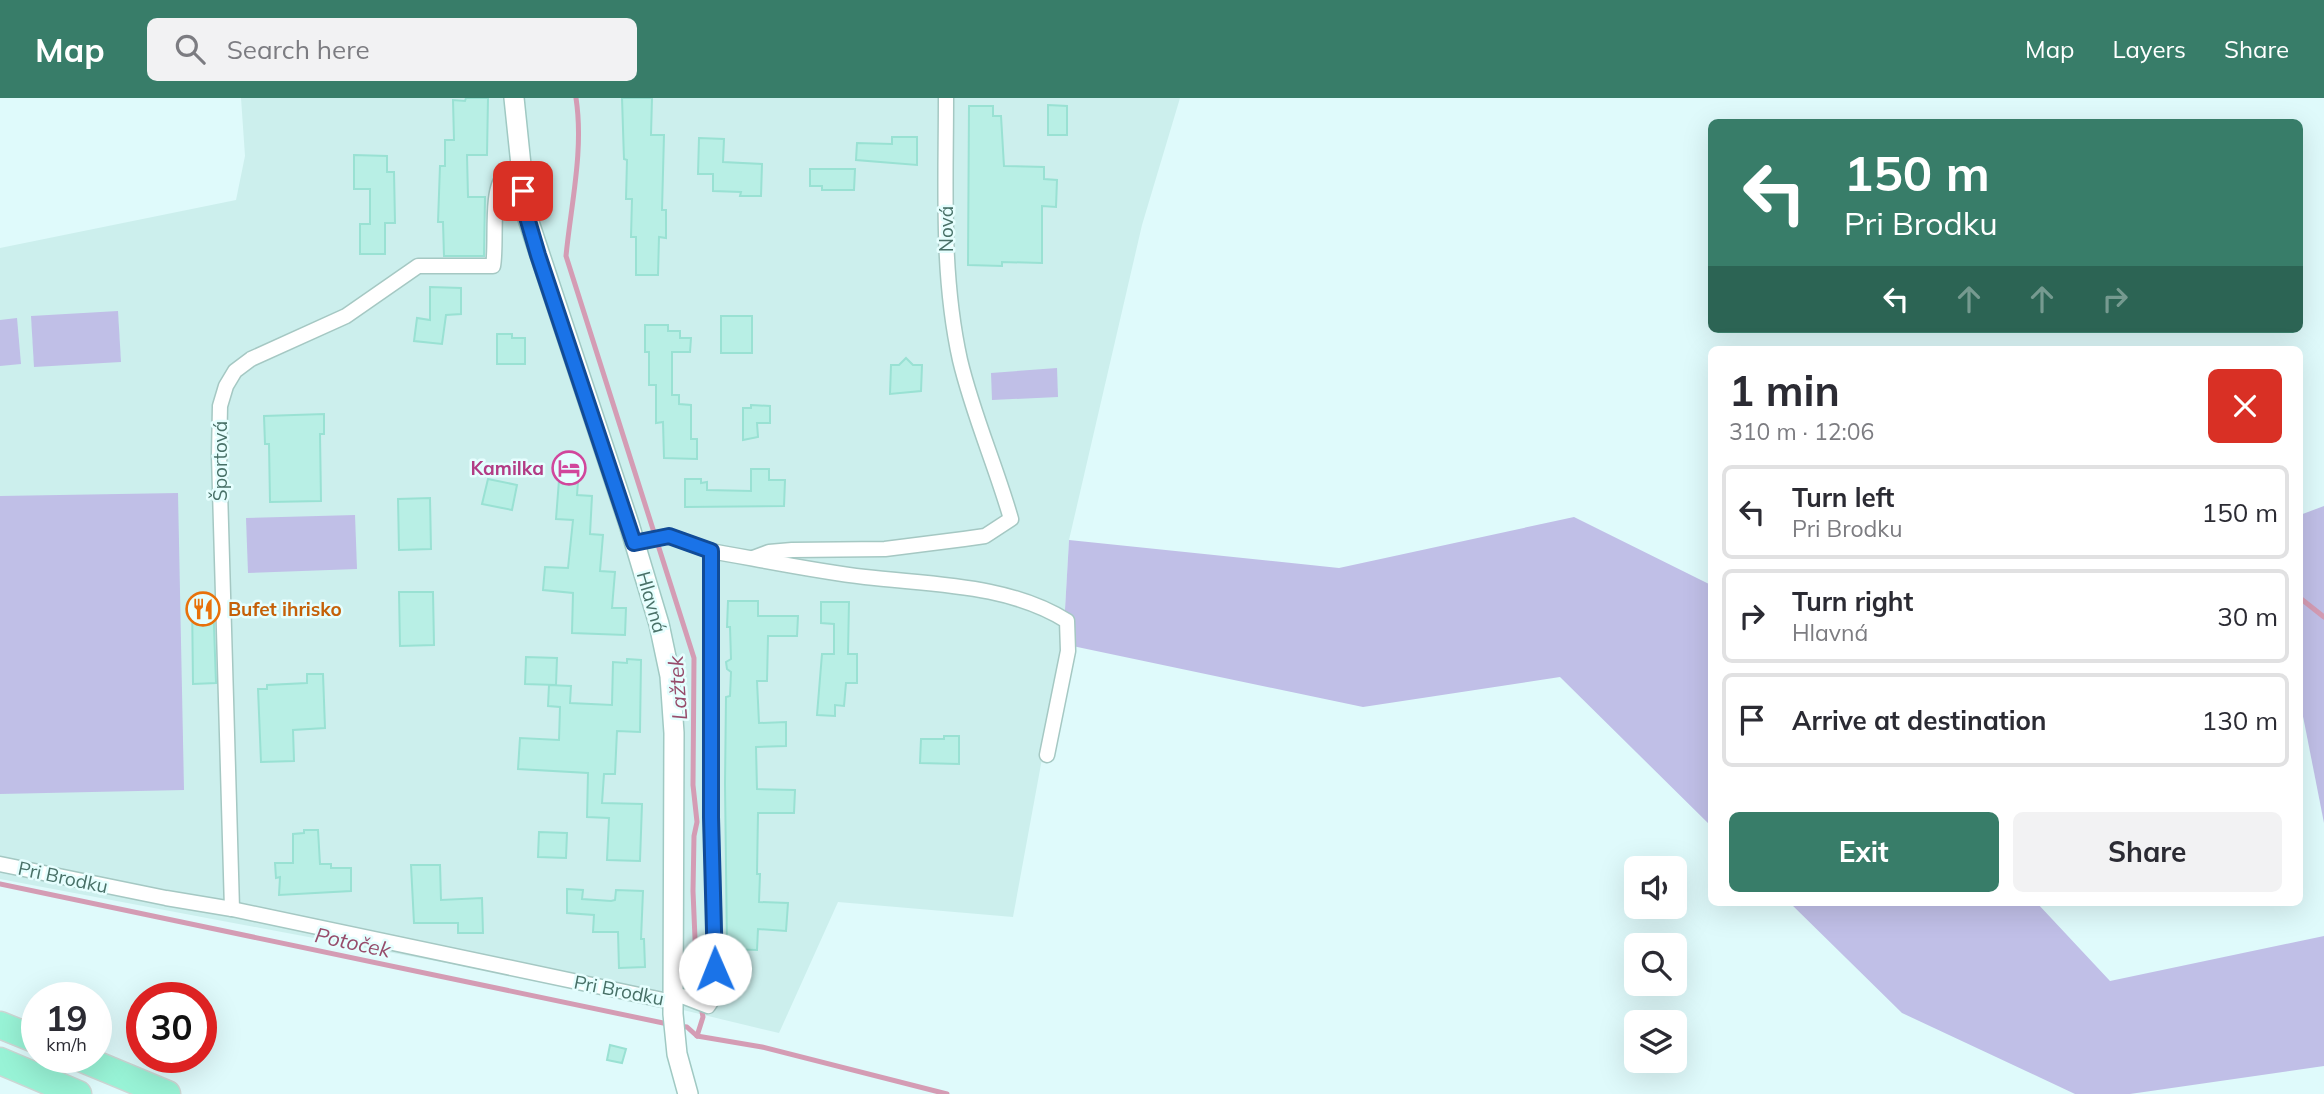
<!DOCTYPE html>
<meta charset="utf-8">
<style>
:root{--surface:#fff;--page:#f2f2f3;--text:#2b2b33;--muted:#7c7c81;--line:#e1e1e2;--accent:#387d69}
body{margin:0;font-family:Mulish,sans-serif;background:var(--page);color:var(--text);height:100vh;display:flex;flex-direction:column;font-size:26px;white-space:nowrap}
*{box-sizing:border-box;margin:0}
p{font-size:23px;color:var(--muted)}
.icon{flex:none;width:38px;height:38px;fill:none;stroke:currentColor;stroke-width:2;stroke-linecap:round;stroke-linejoin:round}
.map{position:relative;flex:1;overflow:hidden}
.drawer{position:absolute;left:1708px;top:248px;width:595px;height:560px;display:flex;flex-direction:column;background:var(--surface);border-radius:10px;box-shadow:0 7px 28px #0002}
.drawer>*{flex:none}
.hud{position:absolute;left:1708px;top:21px;width:595px;height:214px;border-radius:10px;box-shadow:0 7px 28px #0002;background:#387d69;color:#fff;overflow:hidden}
.buttons{position:absolute;left:1624px;top:758px;display:grid;gap:14px}
.buttons a{display:grid;place-items:center;width:63px;height:63px;border-radius:10px;background:var(--surface);box-shadow:0 7px 28px #0002;font-size:35px}
.speed{position:absolute;left:21px;top:884px;display:flex;gap:14px;font-size:35px;font-weight:700;text-align:center}
.speed>*{display:grid;place-content:center;width:91px;height:91px;border-radius:50%;background:var(--surface);box-shadow:0 7px 28px #0002;line-height:1}
.speed small{font-size:18px;font-weight:400}
.speed .limit{border:10px solid #d22;background:#fff;color:#111}
.pin{position:absolute;display:grid;place-items:center;width:60px;height:60px;color:#fff;margin:-30px;border-radius:14px;box-shadow:0 4px 10px #0006}
.me{position:absolute;width:77px;margin:-38px;rotate:359deg;stroke-linejoin:round;filter:drop-shadow(0 0 5px #0008)}
.turn{display:flex;align-items:center;gap:24px;height:147px;padding:0 21px;font-size:32px}
.turn .icon{width:91px;height:91px;stroke-width:2.5}
.turn b{display:block;font-size:49px;line-height:60px}
.lanes{display:flex;align-items:center;height:66px;padding:0 21px;background:#0003;justify-content:center;gap:35px;direction:ltr}
.lanes .off{opacity:.35}
.round{display:grid;place-items:center;flex:none;width:74px;height:74px;border-radius:10px;background:var(--page)}
.overview{display:flex;align-items:center;justify-content:space-between;height:119px;padding:0 21px}
h1{font-size:42px;font-weight:700;line-height:52px}
.action{display:flex;gap:14px;margin-top:auto;padding:14px 21px}
.action a{flex:1;height:80px;border-radius:10px;background:var(--accent);color:#fff;font-size:28px;font-weight:700;line-height:80px;text-align:center}
.action a+a{background:var(--page);color:var(--text)}
ul{padding:0;list-style:none}
li{display:flex;align-items:center;gap:21px;height:94px;margin:0 14px 10px;padding:0 7px;border:4px solid var(--line);border-radius:10px}
li div{flex:1}
li b{display:block;font-size:26px}
li em{font-style:normal}
header{display:flex;align-items:center;gap:42px;box-sizing:border-box;height:98px;padding:0 35px;background:var(--accent);color:#fff}
header strong{font-size:33px}
nav{display:flex;gap:38px;margin-inline-start:auto;font-size:24px}
.search{width:490px;height:63px;background:var(--page);display:flex;align-items:center;gap:18px;box-sizing:border-box;padding:0 24px;border-radius:10px;color:var(--muted);font-size:26px}
.map>svg:first-child{display:block}
.residential{fill:#ccefed}
.green{fill:#c0bfe7}
.lines{fill:none;stroke-linecap:round;stroke-linejoin:round}
.stream{stroke:#d49cb4;stroke-width:5}
.building{fill:#b8efe5;stroke:#99e1d3;stroke-width:2}
.street-casing{stroke:#a5c8c3;stroke-width:17}
.secondary-casing{stroke:#a0c9c3;stroke-width:22}
.highway-casing{stroke:#ccd7d4;stroke-width:29}
.street{stroke:#fff;stroke-width:14}
.secondary{stroke:#fff;stroke-width:19}
.highway{stroke:#98f3d6;stroke-width:26}
.route-casing{stroke:#114b97;stroke-width:18}
.route{stroke:#1a73e8;stroke-width:12}
.labels{text-anchor:middle;dominant-baseline:central;stroke-width:5;stroke-linejoin:round;paint-order:stroke}
.street-label{font-size:19px;fill:#487067;stroke:#e5fefe}
.hotel-label{font-size:19px;font-weight:bold;fill:#b23c85;stroke:#e5fefe;text-anchor:end}
.food-label{font-size:19px;font-weight:bold;fill:#c56008;stroke:#e5fefe;text-anchor:start}
.water-label{font-size:21px;font-style:italic;fill:#974c6b;stroke:#e5fefe}
</style>
<header>
<strong>Map</strong>
<div class="search"><svg class="icon" aria-label="search" viewBox="0 0 24 24"><circle cx="10" cy="10" r="6"/><path d="M15 15l6 6"/></svg>Search here</div>
<nav><a>Map</a><a>Layers</a><a>Share</a></nav>
</header>
<div class="map">
<svg width="2324" height="996" viewBox="0 0 2324 996">
<rect width="100%" height="100%" fill="#dffafb"/>
<polygon class="residential" points="241,0 1180,0 1142,127 1069,442 1063,546 1013,819 838,804 779,935 633,900 0,781 0,150 236,102 245,58"/>
<g class="green">
<polygon points="118,213 121,264 34,269 31,218"/>
<polygon points="17,220 21,266 0,268 0,222"/>
<polygon points="1057,270 1058,299 992,302 991,275"/>
<polygon points="178,395 184,692 0,696 0,398"/>
<polygon points="2324,408 2324,725 2300,603 2300,417"/>
<polygon points="355,417 357,471 248,475 246,420"/>
<polygon points="1574,419 1711,487 1711,728 1560,579 1363,609 1063,546 1069,442 1339,470"/>
<polygon points="1790,805 2037,805 2110,883 2324,838 2324,968 2130,996 2075,996 1902,915"/>
</g>
<g class="lines">
<g class="stream">
<path d="M576,0C584,52 571,106 566,158L694,560L693,687L697,724L694,738L693,793L697,888L703,919L697,938L762,949L947,996"/>
<polyline points="2300,500 2324,519"/>
<polyline points="0,786 668,926"/>
<polyline points="678,928 687,929 697,938"/>
</g>
</g>
<g class="building">
<polygon points="466,0 488,0 487,57 467,57 468,99 485,99 484,158 444,158 443,124 438,124 440,68 445,68 445,42 454,42 453,2 465,3"/>
<polygon points="622,0 652,0 651,37 664,37 662,112 666,112 666,140 659,139 658,177 636,177 636,139 631,139 632,101 626,101 627,62 624,61"/>
<polygon points="1048,7 1067,8 1067,37 1048,37"/>
<polygon points="969,8 993,8 993,18 1001,18 1004,68 1044,69 1044,81 1057,82 1056,109 1042,108 1042,165 1002,164 1002,168 968,167"/>
<polygon points="892,39 917,39 917,67 856,62 857,45 892,46"/>
<polygon points="699,40 724,41 723,64 762,66 761,98 740,98 741,94 713,93 713,76 698,76"/>
<polygon points="354,57 387,58 387,74 394,74 395,125 385,125 385,156 360,156 360,126 370,126 370,91 354,91"/>
<polygon points="810,71 855,71 854,92 822,92 822,88 810,88"/>
<polygon points="430,189 461,190 461,216 446,217 442,246 414,243 417,220 430,222"/>
<rect x="721" y="218" width="31" height="37"/>
<polygon points="645,227 668,227 668,233 680,233 680,240 691,240 690,254 672,254 672,297 679,297 679,306 691,307 691,341 697,341 697,361 664,360 663,324 656,325 656,287 649,287 649,254 645,254"/>
<polygon points="497,236 512,236 512,240 525,240 525,266 497,266"/>
<polygon points="906,260 913,267 922,267 921,293 890,296 891,267 899,267"/>
<polygon points="751,307 770,308 770,325 757,325 758,339 743,342 743,310 751,310"/>
<polygon points="324,316 324,336 320,336 321,403 270,404 269,346 265,346 264,318"/>
<polygon points="561,356 580,358 577,397 592,398 590,436 603,437 600,473 615,474 612,510 626,510 625,537 572,535 573,495 543,492 545,469 568,470 573,422 556,421"/>
<polygon points="751,371 769,371 769,382 785,382 784,408 685,409 685,381 701,381 701,385 707,384 707,392 751,393"/>
<polygon points="488,381 517,387 512,412 482,406"/>
<polygon points="430,400 431,451 399,452 398,401"/>
<polygon points="399,494 433,494 434,547 400,548"/>
<polygon points="192,500 213,500 216,585 193,586"/>
<polygon points="728,503 758,503 758,518 798,518 797,538 768,538 767,583 757,583 759,625 786,624 786,648 756,649 757,691 795,692 794,715 758,715 757,776 760,776 759,804 788,805 786,833 758,831 757,852 727,851 725,686 726,599 730,598 731,574 727,571 726,564 731,561 730,529 727,529"/>
<polygon points="821,504 849,504 848,556 857,556 857,585 846,585 844,608 835,607 835,618 817,617 822,556 834,556 834,526 821,525"/>
<polygon points="526,559 557,560 556,587 525,586"/>
<polygon points="627,561 641,562 640,634 617,633 615,676 604,676 602,705 642,706 640,763 607,762 609,720 587,719 588,675 518,671 520,640 559,642 560,609 548,608 549,587 571,588 570,605 612,607 613,564 627,565"/>
<polygon points="307,576 323,576 325,630 293,632 294,663 261,664 258,591 267,591 267,587 307,585"/>
<polygon points="944,638 959,638 959,666 920,665 921,641 944,641"/>
<polygon points="304,732 318,732 320,766 331,766 331,770 351,770 351,793 279,797 280,779 276,780 275,765 293,765 293,736 304,735"/>
<polygon points="539,734 567,735 566,760 538,759"/>
<polygon points="411,767 440,767 441,802 482,800 483,835 458,835 458,825 414,825"/>
<polygon points="567,791 583,792 582,801 611,803 615,802 616,792 643,793 641,841 644,841 645,869 619,870 618,834 593,834 594,817 567,815"/>
<polygon points="610,947 626,951 622,965 607,962"/>
</g>
<g class="lines">
<defs>
<g id="street">
<path d="M711,453C762,462 814,473 865,479C933,487 1008,486 1067,523L1068,553L1047,657"/>
<path d="M753,460L769,454L792,452L885,451L964,441L985,438L1011,421C996,368 973,317 960,262C941,176 946,88 946,0"/>
<polyline points="0,766 166,800 232,811 663,902 673,903 682,898 708,908 716,896 711,719 711,453 669,438 634,445"/>
<path d="M232,811L219,357L220,308L226,288L235,273L251,261L346,218L418,168H493C497,148 490,90 504,79C508,75 515,74 519,72"/>
</g>
<polyline id="secondary" points="514,0 526,115 629,426 659,526 670,578 674,635 673,916 677,956 688,996"/>
<g id="highway">
<polyline points="0,927 37,942"/>
<polyline points="78,959 167,996"/>
<polyline points="0,963 78,996"/>
</g>
</defs>
<use href="#street" class="street-casing"/>
<use href="#secondary" class="secondary-casing"/>
<use href="#highway" class="highway-casing"/>
<use href="#street" class="street"/>
<use href="#secondary" class="secondary"/>
<use href="#highway" class="highway"/>
</g>
<g class="lines">
<defs>
<polyline id="route" points="523,93 526,116 538,157 634,445 669,438 711,453 711,719 715,871"/>
</defs>
<use href="#route" class="route-casing"/>
<use href="#route" class="route"/>
</g>
<defs>
<symbol id="hotel-ring" viewBox="-11 -11 22 22"><circle r="9.5" fill="#e5fefe" stroke="#d1479c" stroke-width="1.5"/><path d="M-6-4.5h1.5V1H6V5H4.5V3h-9V5H-6ZM-4 0a1.8 1.8 0 1 1 3.6 0ZM.5 0V-2.5h3Q6-2.5 6 0Z" fill="#d1479c"/></symbol>
<symbol id="restaurant-ring" viewBox="-11 -11 22 22"><circle r="9.5" fill="#e5fefe" stroke="#e8710a" stroke-width="1.5"/><path d="M-5-6h1v4h1v-4h1v4h1v-4h1v5L-1.5 .5V6h-2V.5L-5-1ZM5-6V6H3V1.5H1.5Q1.5-4 5-6Z" fill="#e8710a"/></symbol>
</defs>
<g fill-rule="evenodd">
<use href="#hotel-ring" x="550" y="351" width="38" height="38"/>
<use href="#restaurant-ring" x="184" y="492" width="38" height="38"/>
</g>
<g class="labels">
<g class="street-label">
<text transform="translate(946 131) rotate(-90)">Nová</text>
<text transform="translate(220 363) rotate(-90)">Športová</text>
<text transform="translate(652 504) rotate(74)">Hlavná</text>
<text transform="translate(63 779) rotate(12)">Pri Brodku</text>
<text transform="translate(619 892) rotate(11)">Pri Brodku</text>
</g>
<g class="hotel-label">
<text x="544" y="370">Kamilka</text>
</g>
<g class="food-label">
<text x="228" y="511">Bufet ihrisko</text>
</g>
<g class="water-label">
<text transform="translate(677 590) rotate(-94)">Lažtek</text>
<text transform="translate(353 844) rotate(12)">Potoček</text>
</g>
</g>
</svg>
<div class="buttons">
<a><svg class="icon" aria-label="sound" viewBox="0 0 24 24"><path d="M4 9h4l5-4v14l-5-4H4zM17 9q2 3 0 6"/></svg></a>
<a><svg class="icon" aria-label="search" viewBox="0 0 24 24"><circle cx="10" cy="10" r="6"/><path d="M15 15l6 6"/></svg></a>
<a><svg class="icon" aria-label="layers" viewBox="0 0 24 24"><path d="M12 4l9 5-9 5-9-5zM3 14l9 5 9-5"/></svg></a>
</div>
<div class="speed"><div>19<small>km/h</small></div><div class="limit">30</div></div>
<div class="pin" style="left:523px;top:93px;background:#d93025"><svg class="icon" aria-label="arrive" viewBox="0 0 24 24"><path d="M6 21V4h12l-3 4 3 4H6"/></svg></div>
<svg class="me" style="left:715px;top:871px" viewBox="-20 -20 40 40"><circle r="19" fill="#fff"/><path d="M0-13L10 11 0 6-10 11z" fill="#1a73e8"/></svg>
<div class="hud">
<div class="turn"><svg class="icon" aria-label="left" viewBox="0 0 24 24"><path d="M17 20v-9H6M10 6l-5 5 5 5"/></svg><div><b>150 m</b>Pri Brodku</div></div>
<div class="lanes"><svg class="icon" aria-label="left" viewBox="0 0 24 24"><path d="M17 20v-9H6M10 6l-5 5 5 5"/></svg><svg class="icon off" aria-label="ahead" viewBox="0 0 24 24"><path d="M12 20V5M6 11l6-6 6 6"/></svg><svg class="icon off" aria-label="ahead" viewBox="0 0 24 24"><path d="M12 20V5M6 11l6-6 6 6"/></svg><svg class="icon off" aria-label="right" viewBox="0 0 24 24"><path d="M7 20v-9h11M14 6l5 5-5 5"/></svg></div>
</div>
<section class="drawer">
<div class="overview"><div><h1>1 min</h1><p>310 m · 12:06</p></div><a class="round" style="background:#d93025;color:#fff"><svg class="icon" aria-label="close" viewBox="0 0 24 24"><path d="M6 6l12 12M18 6L6 18"/></svg></a></div>
<ul>
<li><svg class="icon" aria-label="left" viewBox="0 0 24 24"><path d="M17 20v-9H6M10 6l-5 5 5 5"/></svg><div><b>Turn left</b><p>Pri Brodku</p></div><em>150 m</em></li>
<li><svg class="icon" aria-label="right" viewBox="0 0 24 24"><path d="M7 20v-9h11M14 6l5 5-5 5"/></svg><div><b>Turn right</b><p>Hlavná</p></div><em>30 m</em></li>
<li><svg class="icon" aria-label="arrive" viewBox="0 0 24 24"><path d="M6 21V4h12l-3 4 3 4H6"/></svg><div><b>Arrive at destination</b></div><em>130 m</em></li>
</ul>
<div class="action"><a>Exit</a><a>Share</a></div>
</section>
</div>
